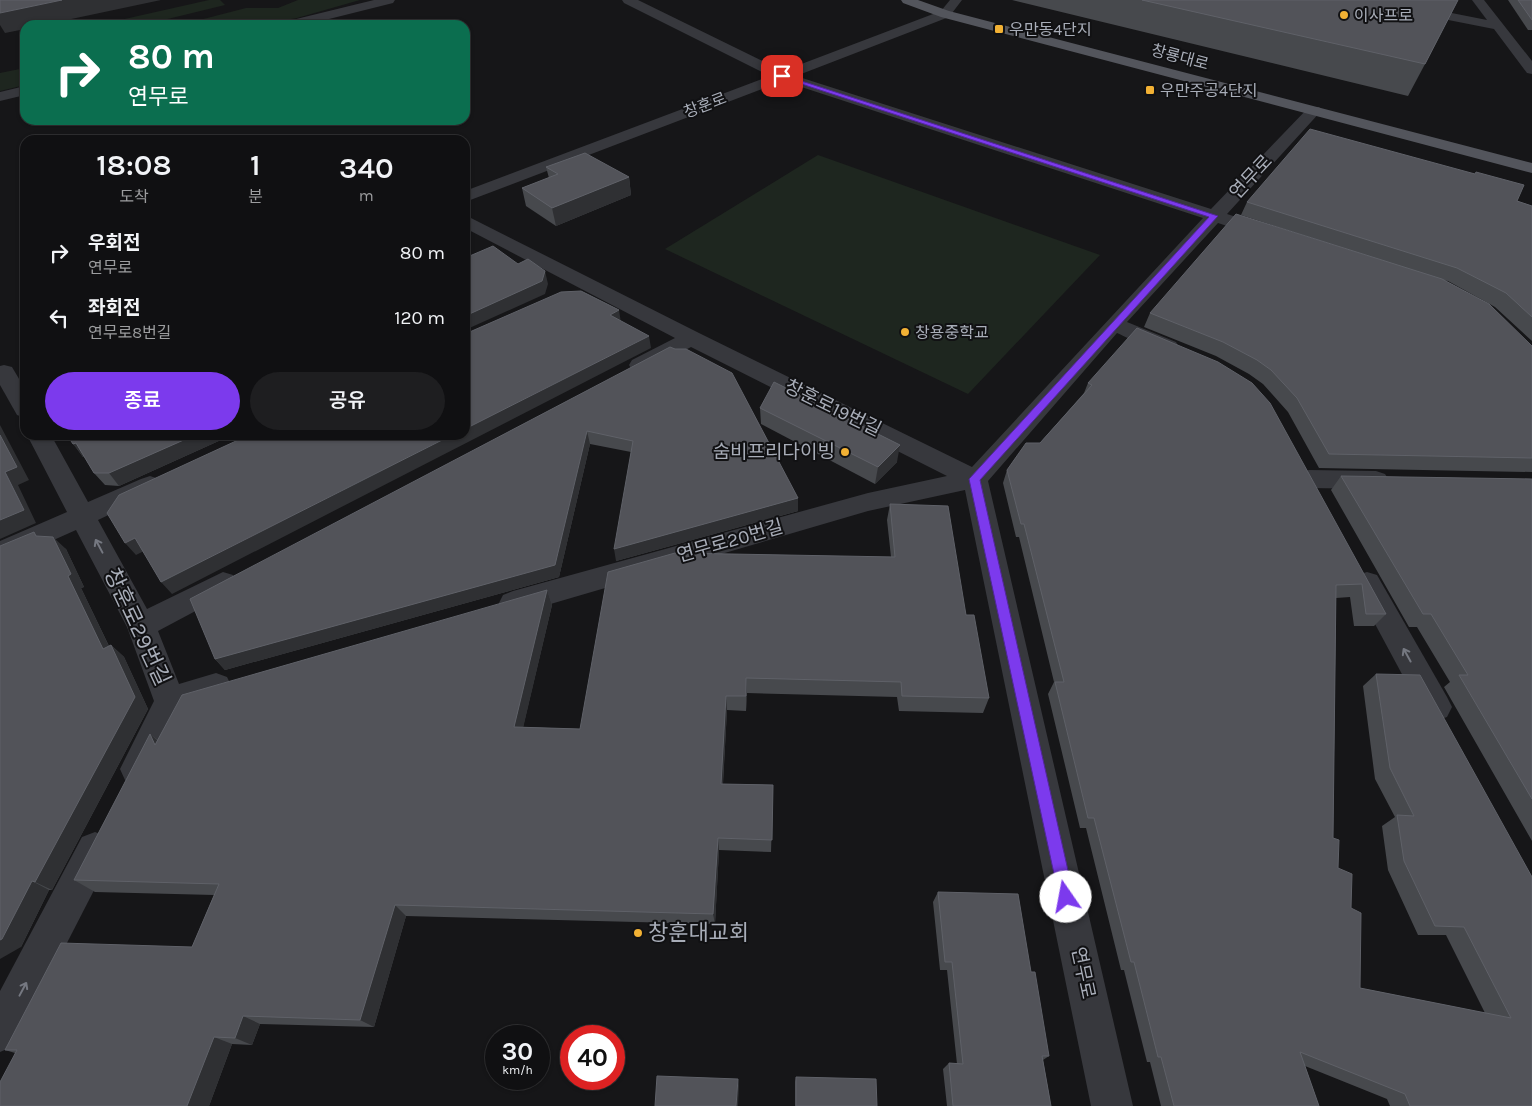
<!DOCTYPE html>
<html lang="ko">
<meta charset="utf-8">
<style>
:root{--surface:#101012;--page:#1e1e20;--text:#f1f3f6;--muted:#9c9d9f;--line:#303032;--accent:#7c3aed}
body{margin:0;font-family:Karla,"Noto Sans KR",sans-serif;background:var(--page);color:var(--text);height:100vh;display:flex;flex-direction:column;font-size:19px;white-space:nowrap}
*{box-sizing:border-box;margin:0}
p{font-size:16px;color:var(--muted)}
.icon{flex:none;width:28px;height:28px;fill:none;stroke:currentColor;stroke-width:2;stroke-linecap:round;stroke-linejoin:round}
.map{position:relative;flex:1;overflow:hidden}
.sheet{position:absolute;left:20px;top:135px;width:450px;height:305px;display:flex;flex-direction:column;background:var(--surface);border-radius:15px;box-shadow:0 1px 4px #0004,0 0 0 1px var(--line)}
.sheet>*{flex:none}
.top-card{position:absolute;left:20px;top:20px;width:450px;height:105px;border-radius:15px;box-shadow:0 1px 4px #0004,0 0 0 1px var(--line);background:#0b6e4f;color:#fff;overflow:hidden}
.speed{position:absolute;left:485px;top:1025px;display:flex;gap:10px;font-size:25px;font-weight:700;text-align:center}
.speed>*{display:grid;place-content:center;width:65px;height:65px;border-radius:50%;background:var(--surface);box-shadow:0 1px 4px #0004,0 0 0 1px var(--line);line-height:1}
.speed small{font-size:12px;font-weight:400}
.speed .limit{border:8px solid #d22;background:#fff;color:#111}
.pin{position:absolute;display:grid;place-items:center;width:42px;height:42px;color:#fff;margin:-21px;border-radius:10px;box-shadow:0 2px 8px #0006}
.me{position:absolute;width:55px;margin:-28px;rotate:348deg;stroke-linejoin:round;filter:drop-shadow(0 0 4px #0008)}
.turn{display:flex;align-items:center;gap:18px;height:105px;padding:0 25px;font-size:22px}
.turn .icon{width:65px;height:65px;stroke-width:2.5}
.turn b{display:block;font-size:35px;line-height:42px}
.eta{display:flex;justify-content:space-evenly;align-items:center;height:85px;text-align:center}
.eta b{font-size:30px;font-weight:600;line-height:35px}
.button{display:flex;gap:10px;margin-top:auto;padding:10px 25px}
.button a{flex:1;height:58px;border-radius:30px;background:var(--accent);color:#fff;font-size:20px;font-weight:600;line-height:58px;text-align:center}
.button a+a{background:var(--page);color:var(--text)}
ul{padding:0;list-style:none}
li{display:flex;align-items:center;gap:15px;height:65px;padding:0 25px}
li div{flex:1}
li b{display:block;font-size:19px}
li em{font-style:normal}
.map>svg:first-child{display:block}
.green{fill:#1e261f}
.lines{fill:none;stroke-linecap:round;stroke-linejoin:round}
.minor{fill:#37383d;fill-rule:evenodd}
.major{fill:#53555c;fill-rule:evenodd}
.wall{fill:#47494d}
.shaded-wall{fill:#2f3033}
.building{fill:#525359;stroke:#5f6168}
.oneway{stroke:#757881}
.route{fill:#7c3aed;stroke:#51269a}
.poi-dot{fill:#f2b134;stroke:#111113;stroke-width:2}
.labels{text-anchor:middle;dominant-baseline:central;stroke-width:4;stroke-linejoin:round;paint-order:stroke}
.far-poi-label{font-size:16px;fill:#a8adb8;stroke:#111113;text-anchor:start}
.far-street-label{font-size:16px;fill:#a8adb8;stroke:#111113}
.street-label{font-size:19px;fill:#a8adb8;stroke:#111113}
.poi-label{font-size:19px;fill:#a8adb8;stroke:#111113;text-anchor:end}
.near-street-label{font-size:22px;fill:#a8adb8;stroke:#111113}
.near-poi-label{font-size:22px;fill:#a8adb8;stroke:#111113;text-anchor:start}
</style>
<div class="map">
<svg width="1532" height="1106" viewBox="0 0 1532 1106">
<rect width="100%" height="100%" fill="#161618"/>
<g class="green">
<polygon points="209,0 220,0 225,5 143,25 98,25"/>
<polygon points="298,0 360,0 297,18 258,25 192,25 188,23 246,8 278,8"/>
<polygon points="25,68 25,85 0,91 0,73"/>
<polygon points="818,155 1100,255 968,394 665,249"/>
</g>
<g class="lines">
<g class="minor">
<polygon points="374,0 395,0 393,3 305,25 283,25 284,22"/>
<path d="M622,0H638L783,71L941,11L950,0H962L949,17L796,76L1211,209L1309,107H1319L1322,110L1227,214L1273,229L1275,233L1273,237L1266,239L1218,223L1127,322L1176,342L1179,347L1176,352C1157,356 1134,340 1117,333L988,481L1133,1106H1091L965,490L868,511L513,615L503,611L499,603L503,595L513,591L868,493L947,476L691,347L648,370L640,372L632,370L629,365L632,360L675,338L465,228V215L699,333L972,467L1203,218L783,81L465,202V191L770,76L624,3Z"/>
<polygon points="1361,0 1386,0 1487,20 1472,0 1484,0 1532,61 1532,74 1527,73 1494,29 1367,4"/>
<polygon points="25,86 25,95 0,101 0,92"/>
<polygon points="4,365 12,367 25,389 25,418 17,415 0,385 0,366"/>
<polygon points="27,435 51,435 88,502 141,479 150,476 159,479 163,485 159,491 98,520 147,609 223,572 233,575 237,583 233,591 158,631 179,684 216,673 227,677 232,687 227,697 181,711 149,780 137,785 125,780 120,769 154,701 127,627 76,530 0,564 0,541 67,512"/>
<polygon points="1309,470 1376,471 1385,474 1389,480 1385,486 1376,489 1309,488 1300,485 1296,479 1300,473"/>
<polygon points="1367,572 1377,575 1447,697 1452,707 1447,717 1436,721 1425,717 1353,583 1357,575"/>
<polygon points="95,832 108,837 113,850 108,863 14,1046 0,1052 0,991 82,837"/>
</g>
<polygon class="major" points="901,0 918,0 949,11 1532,163 1532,173 941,17 903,3"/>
</g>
<g class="wall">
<polygon points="1012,0 1458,0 1425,64 1408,96"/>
<polygon points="1508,0 1532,0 1532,30 1528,30"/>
<polygon points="546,167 629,177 631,195 556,226 526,206 522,188 549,178"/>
<polygon points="1517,201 1532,206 1532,341 1495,307 1448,281 1442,280 1532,346 1532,472 1319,468 1288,412 1263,384 1249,374 1216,356 1144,327 1150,313 1408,269 1241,215 1247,202"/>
<polygon points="675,349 798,498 798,511 616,561 631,452 590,444 559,577 225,670 215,659"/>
<polygon points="1218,362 1386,614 1374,626 1354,626 1350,597 1336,598 1333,838 1338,868 1351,908 1360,988 1485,1013 1446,935 1418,935 1388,870 1382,826 1395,817 1375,779 1363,686 1376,674 1532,877 1532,1106 1390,1106 1387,1099 1305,1066 1319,1106 1161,1106 1150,1062 1147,1062 1124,970 1121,970 1086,828 1080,828 1048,694 1054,682 1019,537 1016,537 1003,483 1007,470 1040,443 1084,393 1088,383"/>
<polygon points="760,408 897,462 875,484 761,424"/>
<polygon points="67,435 232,435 119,486 105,485 94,473 84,456 83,457"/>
<polygon points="1341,476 1532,479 1532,841 1444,687 1450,682 1417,627 1409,627 1331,490"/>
<polygon points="890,504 966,615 989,698 983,713 899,711 897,697 747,693 746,711 727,710 723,784 773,785 771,852 719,850 715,924 406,916 374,1027 260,1024 252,1045 232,1044 209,1106 0,1106 15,1053 5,1050 192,947 214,895 95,892 74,880 150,734 158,740 547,590 552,605 523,727 580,729 891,557 887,520"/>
<polygon points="38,536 66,549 84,587 81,588 109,646 111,645 124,657 148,709 52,890 49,890 21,947"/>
<polygon points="938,892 1031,972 1049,1056 1043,1060 1051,1106 947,1106 943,1069 949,1063 957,1064 947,970 940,970 933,902"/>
<polygon points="796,1077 877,1106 795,1106 795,1082"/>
</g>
<g class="shaded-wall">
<polygon points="62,0 161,0 43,25 25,25 25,29 5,33 0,25 0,13"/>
<polygon points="629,177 631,195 556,226 552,208"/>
<polygon points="545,271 548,284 545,294 465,330 465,316"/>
<polygon points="619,310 621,323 610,315"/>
<polygon points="649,336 651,348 172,594 161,582 452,435 465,435 465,429"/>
<polygon points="0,425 29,480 18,485 36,523 0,539 0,520 5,472 0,435"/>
<polygon points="587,431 590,444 559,577 225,670 215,659"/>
<polygon points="195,435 232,435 119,486 109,473"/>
<polygon points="76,443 87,455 83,457 73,444"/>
<polygon points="900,445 897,462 875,484 878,467"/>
<polygon points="798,498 798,511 616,561 614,549"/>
<polygon points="53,537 66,549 84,587 81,588 116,661 103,649 68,576"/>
<polygon points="135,538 146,550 136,555 125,543"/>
<polygon points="547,590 552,605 520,741 514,727"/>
<polygon points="111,645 124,657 148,709 52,890 35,882"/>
<polygon points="746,678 747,693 746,711"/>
<polygon points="726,696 727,710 722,797 721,784"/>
<polygon points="150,734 166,748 155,745"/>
<polygon points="718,838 719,850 715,924 713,914"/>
<polygon points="32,881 49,890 21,947 0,959 0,940"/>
<polygon points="395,905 406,916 374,1027 360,1020"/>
<polygon points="243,1016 260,1024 252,1045 235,1038"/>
<polygon points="214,1037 232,1044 209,1106 187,1106"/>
<polygon points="738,1079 739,1086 738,1106 736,1106"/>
</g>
<g class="building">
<polygon points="0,0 62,0 0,13"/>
<polygon points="1142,0 1458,0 1425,64"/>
<polygon points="1518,0 1532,0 1532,20"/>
<polygon points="1310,129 1475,174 1476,172 1524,185 1517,201 1532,206 1532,317 1506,293 1457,268 1247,202"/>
<polygon points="585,153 629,177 552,208 522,188 558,174 546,167"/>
<polygon points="1236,214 1442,279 1489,304 1532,346 1532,458 1329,454 1297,398 1271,370 1257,360 1223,342 1150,313"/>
<polygon points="493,246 518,264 528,259 545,271 542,281 465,316 465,258"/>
<polygon points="581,291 619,310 610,315 649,336 465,429 465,334 561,292"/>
<polygon points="1137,328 1218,362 1252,383 1270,403 1386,614 1366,614 1362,584 1336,585 1333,838 1339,840 1338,868 1352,874 1351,908 1361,913 1360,988 1511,1018 1464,927 1435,926 1404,861 1397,815 1414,816 1390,768 1376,674 1420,675 1532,877 1532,1106 1410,1106 1405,1094 1300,1052 1319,1106 1174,1106 1161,1057 1158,1057 1134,962 1131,962 1094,818 1088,818 1055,682 1064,682 1024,524 1021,524 1007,470 1026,443 1040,443 1092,385 1088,383"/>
<polygon points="670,347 675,349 686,349 732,373 798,498 614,549 633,441 587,431 555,565 215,659 190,599"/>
<polygon points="25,367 25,376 22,371"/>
<polygon points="774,382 900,445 878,467 760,408"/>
<polygon points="0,435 17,467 5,472 24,510 0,520"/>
<polygon points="67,435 195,435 109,473 94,473 76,443 73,444"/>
<polygon points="249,435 452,435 161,582 135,538 125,543 107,513 119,495"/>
<polygon points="1341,476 1532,479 1532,799 1459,675 1468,675 1431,614 1423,614"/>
<polygon points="890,504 948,506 966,615 974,615 989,698 902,696 901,682 746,678 746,696 726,696 721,784 773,785 772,840 718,838 713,914 395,905 360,1020 243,1016 235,1038 214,1037 187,1106 0,1106 0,1082 17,1050 5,1050 61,943 192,947 219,884 74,880 150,734 155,745 182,695 547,590 514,727 580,729 608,572 675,553 895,557"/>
<polygon points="34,532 36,536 53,537 71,574 68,576 103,649 111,645 135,697 35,882 32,881 2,939 0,940 0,546"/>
<polygon points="938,892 1018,894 1031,972 1035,972 1049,1056 1042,1056 1051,1106 953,1106 949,1063 963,1064 952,962 945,962"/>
<polygon points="657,1076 738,1079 736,1106 655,1106"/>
<polygon points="796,1077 876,1079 877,1106 796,1106"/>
</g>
<defs><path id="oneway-shaft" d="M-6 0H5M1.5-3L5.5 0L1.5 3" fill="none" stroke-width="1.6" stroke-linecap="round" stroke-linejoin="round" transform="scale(1.25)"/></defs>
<g class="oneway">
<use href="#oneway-shaft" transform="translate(99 546) rotate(-118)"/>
<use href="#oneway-shaft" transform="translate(1407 655) rotate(-119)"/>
<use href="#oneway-shaft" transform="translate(23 989) rotate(-62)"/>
</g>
<polygon class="route" points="780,74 1218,216 980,480 1074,897 1072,902 1066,905 1061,902 1059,897 969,479 1209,217 780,77"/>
<g class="poi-dot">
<circle cx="1344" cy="15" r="5"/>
<rect x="994" y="24" width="10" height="10" rx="2.5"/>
<rect x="1145" y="85" width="10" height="10" rx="2.5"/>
<circle cx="905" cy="332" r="5"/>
<circle cx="845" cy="452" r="5"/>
<circle cx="638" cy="933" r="5"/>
</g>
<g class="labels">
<g class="far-poi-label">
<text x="1354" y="15">이사프로</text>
<text x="1009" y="29">우만동4단지</text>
<text x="1160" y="90">우만주공4단지</text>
<text x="915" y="332">창용중학교</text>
</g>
<g class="far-street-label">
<text transform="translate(1180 57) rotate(15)">창룡대로</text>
<text transform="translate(705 105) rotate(-21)">창훈로</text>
</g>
<g class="street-label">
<text transform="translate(1251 177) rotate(-47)">연무로</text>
<text transform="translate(833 408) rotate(26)">창훈로19번길</text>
<text transform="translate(730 541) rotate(-16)">연무로20번길</text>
<text transform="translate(1083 973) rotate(78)">연무로</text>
</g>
<g class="poi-label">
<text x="835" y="452">숨비프리다이빙</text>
</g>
<g class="near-street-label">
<text transform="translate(137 627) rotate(65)">창훈로29번길</text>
</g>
<g class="near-poi-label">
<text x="648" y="933">창훈대교회</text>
</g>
</g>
</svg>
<div class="speed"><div>30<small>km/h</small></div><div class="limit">40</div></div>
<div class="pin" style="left:782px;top:76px;background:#d93025"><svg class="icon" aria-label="arrive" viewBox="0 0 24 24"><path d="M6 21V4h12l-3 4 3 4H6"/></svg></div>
<svg class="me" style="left:1066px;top:897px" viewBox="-20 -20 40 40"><circle r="19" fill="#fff"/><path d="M0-13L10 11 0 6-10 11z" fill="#7c3aed"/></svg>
<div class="top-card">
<div class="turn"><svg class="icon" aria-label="right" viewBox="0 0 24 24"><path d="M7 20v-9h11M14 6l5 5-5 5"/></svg><div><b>80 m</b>연무로</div></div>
</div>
<section class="sheet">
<div class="eta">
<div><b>18:08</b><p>도착</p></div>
<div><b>1</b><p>분</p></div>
<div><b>340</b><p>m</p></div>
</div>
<ul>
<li><svg class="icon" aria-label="right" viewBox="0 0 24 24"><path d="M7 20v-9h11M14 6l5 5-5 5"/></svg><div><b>우회전</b><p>연무로</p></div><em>80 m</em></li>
<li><svg class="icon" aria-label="left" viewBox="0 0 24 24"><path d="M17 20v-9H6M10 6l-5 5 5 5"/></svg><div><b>좌회전</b><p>연무로8번길</p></div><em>120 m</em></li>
</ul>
<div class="button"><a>종료</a><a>공유</a></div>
</section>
</div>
